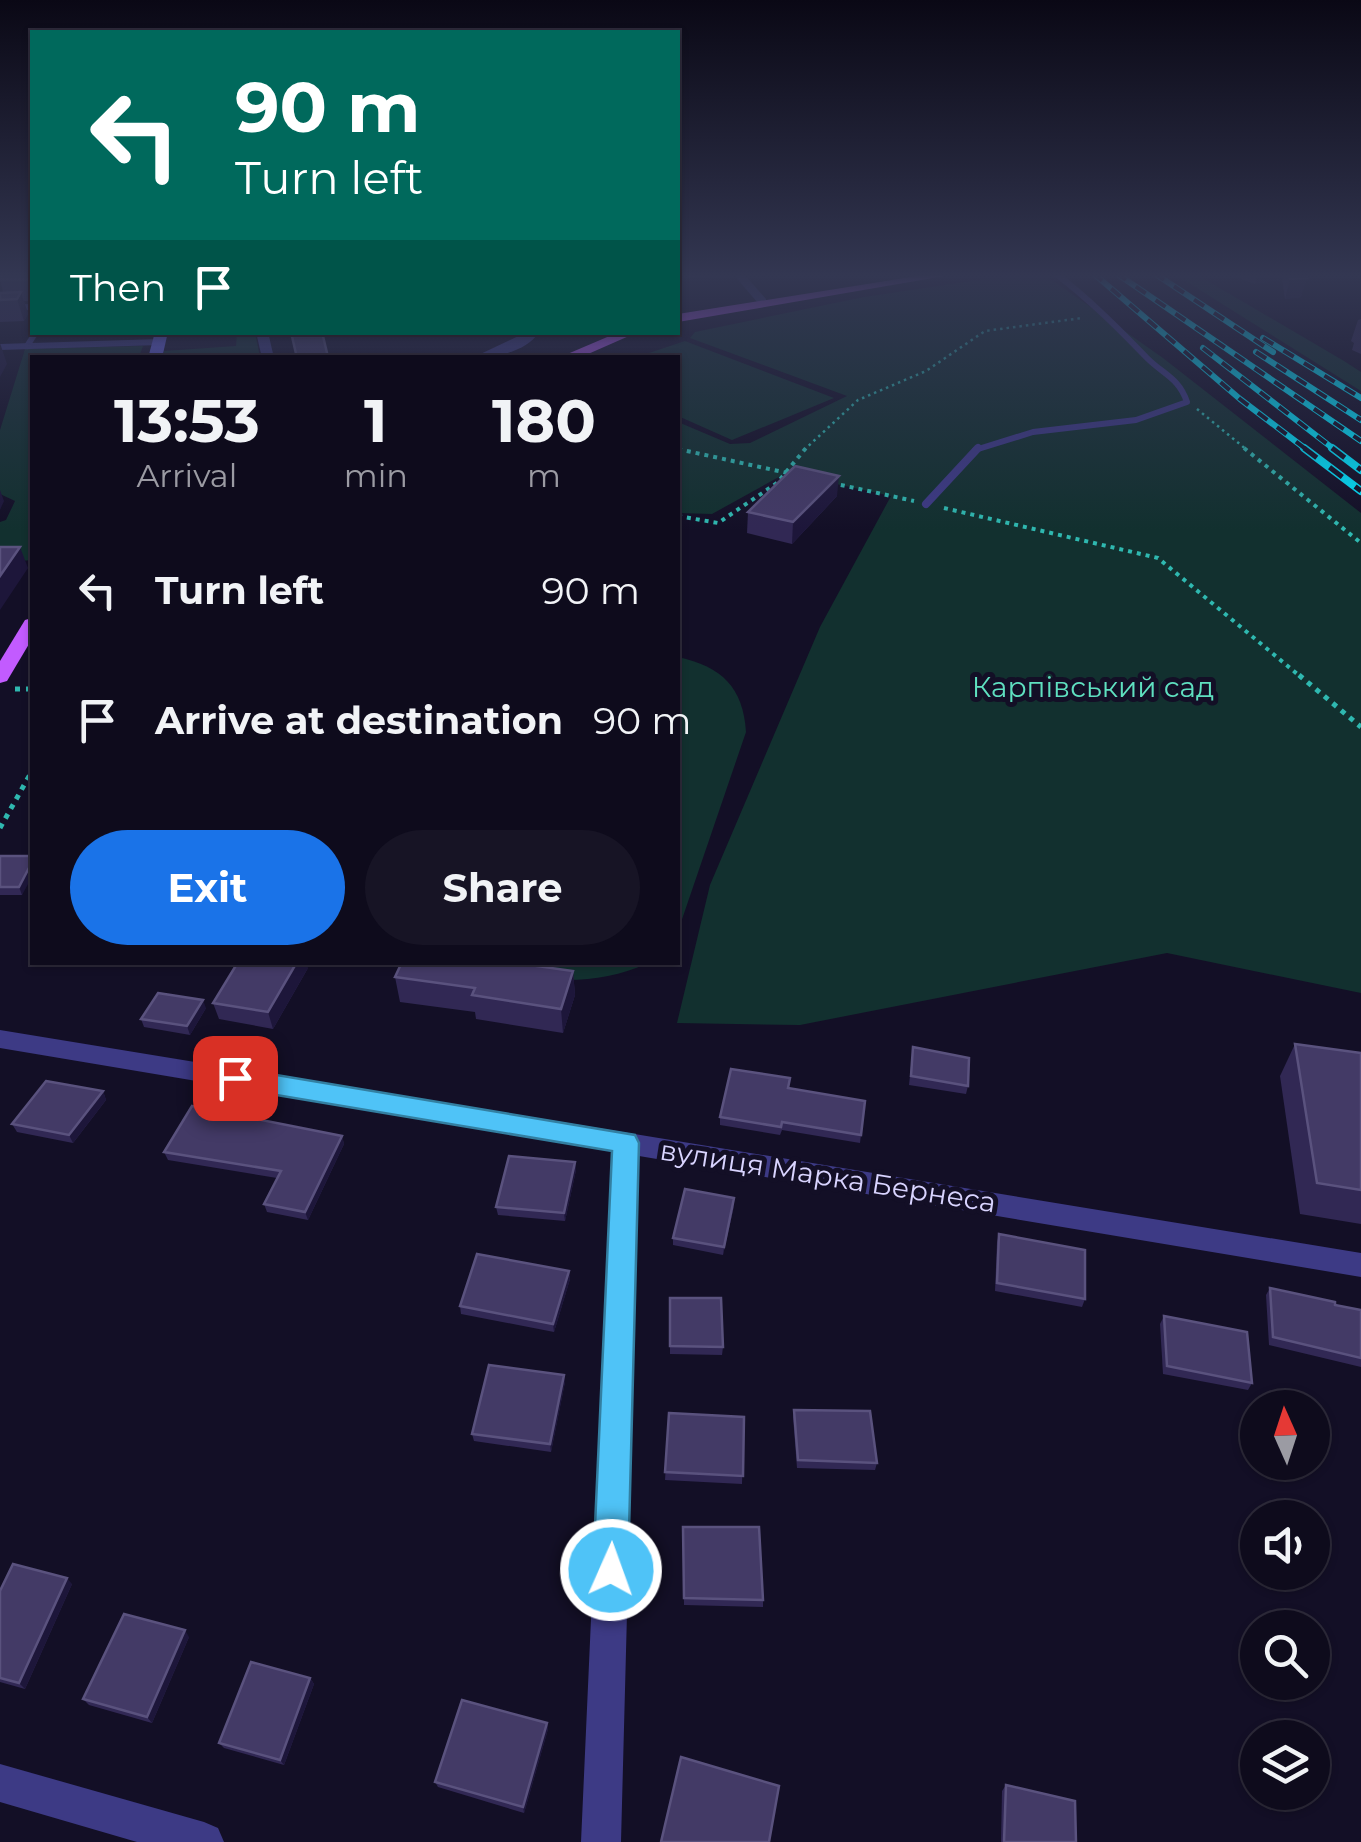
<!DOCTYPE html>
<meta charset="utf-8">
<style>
:root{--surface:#0e0b1c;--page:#171425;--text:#f1f3f6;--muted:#9b9ba3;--line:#2e2b3b;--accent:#1a73e8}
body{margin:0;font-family:Montserrat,sans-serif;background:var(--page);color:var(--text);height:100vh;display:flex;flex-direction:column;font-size:38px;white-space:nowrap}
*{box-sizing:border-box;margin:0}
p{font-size:32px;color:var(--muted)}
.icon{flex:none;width:55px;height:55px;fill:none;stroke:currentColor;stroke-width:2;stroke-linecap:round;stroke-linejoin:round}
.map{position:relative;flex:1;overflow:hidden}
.sheet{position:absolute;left:30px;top:355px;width:650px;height:610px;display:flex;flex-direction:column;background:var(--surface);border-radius:0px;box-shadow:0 2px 8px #0004,0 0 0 2px var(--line)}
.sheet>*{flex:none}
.guide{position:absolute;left:30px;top:30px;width:650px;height:305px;border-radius:0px;box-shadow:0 2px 8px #0004,0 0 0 2px var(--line);background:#00695c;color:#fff;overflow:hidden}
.needle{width:65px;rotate:357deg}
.fabs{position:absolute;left:1240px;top:1390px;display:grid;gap:20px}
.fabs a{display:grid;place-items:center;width:90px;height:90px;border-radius:50%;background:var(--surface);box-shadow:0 2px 8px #0004,0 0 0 2px var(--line);font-size:50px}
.pin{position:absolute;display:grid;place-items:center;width:85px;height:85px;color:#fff;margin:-42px;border-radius:20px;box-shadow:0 5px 15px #0006}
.me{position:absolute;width:110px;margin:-55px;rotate:2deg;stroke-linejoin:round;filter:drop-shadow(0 0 8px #0008)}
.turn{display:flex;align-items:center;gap:35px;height:210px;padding:0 40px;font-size:45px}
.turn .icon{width:130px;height:130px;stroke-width:2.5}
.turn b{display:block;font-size:70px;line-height:85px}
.then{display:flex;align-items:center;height:95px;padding:0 40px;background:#0003;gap:20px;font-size:38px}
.eta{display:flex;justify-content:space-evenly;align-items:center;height:170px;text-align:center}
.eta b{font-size:60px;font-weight:700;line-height:70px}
.primary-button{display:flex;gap:20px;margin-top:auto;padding:20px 40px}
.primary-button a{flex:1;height:115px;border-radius:60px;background:var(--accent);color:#fff;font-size:40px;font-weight:700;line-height:115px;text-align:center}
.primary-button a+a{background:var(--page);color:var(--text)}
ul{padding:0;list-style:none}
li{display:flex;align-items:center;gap:30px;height:130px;padding:0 40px}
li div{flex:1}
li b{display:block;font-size:38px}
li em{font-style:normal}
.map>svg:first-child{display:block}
.green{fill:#12302f}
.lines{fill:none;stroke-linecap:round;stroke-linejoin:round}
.path-far2{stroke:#2fb8b0;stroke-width:2.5;stroke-dasharray:2.5 4;stroke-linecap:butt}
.path-far1{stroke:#2fb8b0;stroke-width:4;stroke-dasharray:4 5;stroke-linecap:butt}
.path{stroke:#2fb8b0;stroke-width:5;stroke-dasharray:5 6;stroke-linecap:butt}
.lane-far1{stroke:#3d3a85;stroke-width:6}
.lane{stroke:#3d3a85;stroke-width:8}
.street{fill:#3d3a85;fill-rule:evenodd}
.secondary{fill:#6f6bff;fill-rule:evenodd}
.primary{fill:#c25bff;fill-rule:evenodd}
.rail-far1-casing{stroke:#00e5ff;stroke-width:6}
.rail-casing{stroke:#00e5ff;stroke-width:8}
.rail-far1{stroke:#130f26;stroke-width:4;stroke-dasharray:12;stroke-linecap:butt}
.rail{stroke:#130f26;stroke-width:5;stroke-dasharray:16;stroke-linecap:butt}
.wall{fill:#312854}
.shaded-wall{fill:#1d163a}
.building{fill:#433a66;stroke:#5a527e;stroke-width:2.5}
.route{fill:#4fc3f7;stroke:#337fa1;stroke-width:2.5}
.labels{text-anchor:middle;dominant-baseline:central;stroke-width:10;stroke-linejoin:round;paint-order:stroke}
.park-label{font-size:28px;fill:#5fe0c0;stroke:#130f26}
.street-label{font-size:28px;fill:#d9d4ff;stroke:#130f26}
</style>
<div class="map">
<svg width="1361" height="1842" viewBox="0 0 1361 1842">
<rect width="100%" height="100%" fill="#130f26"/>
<g class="green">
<polygon points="1024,273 1042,273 1163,358 1361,513 1361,993 1167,953 800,1025 677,1023 710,885 820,627 891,496 786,473 712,514 678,513 678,422 730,444 750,443 847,396 690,338 695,332 864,297"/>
<polygon points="1173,273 1194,273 1344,361 1361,372 1361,391"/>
<polygon points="237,332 255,333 260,357 163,357 164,351 236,346"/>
<polygon points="685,341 834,398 732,440 678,416 678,358 637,357"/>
<polygon points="143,346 139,357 32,358 32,560 0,563 0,522 6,520 15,501 0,494 0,430 25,349"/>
<path d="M678,657C722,667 743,687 746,732L678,931Z"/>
<path d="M456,963H648C586,992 521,978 456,963Z"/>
</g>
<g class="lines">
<g class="path-far2">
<polyline points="1197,409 1247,450"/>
<polyline points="678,449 683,450"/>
<polyline points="804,450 858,400 926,371 985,331 1082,318"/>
</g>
<g class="path-far1">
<polyline points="1244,448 1361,543"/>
<polyline points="678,449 792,474"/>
<polyline points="832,483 914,501"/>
<polyline points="944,508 1158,558 1302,678"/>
<polyline points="678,516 718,523 777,483 806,448"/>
</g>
<g class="path">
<polyline points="1299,675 1361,727"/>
<polyline points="15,689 32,689"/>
<polyline points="0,828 32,771"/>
</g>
<g class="lane-far1">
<polyline points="0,308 32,307"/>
<polyline points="27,346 36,332"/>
<polyline points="0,347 160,342"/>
<path d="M975,450L1033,432L1136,420L1187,402C1179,378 1164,375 1147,358C1117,327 1089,299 1055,273"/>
</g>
<polyline class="lane" points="926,504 978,448"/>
<g class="street">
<polygon points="732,273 743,273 766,299 766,303 758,303"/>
<polygon points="256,332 268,332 274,358 262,358"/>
<path d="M527,332H539C527,352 493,358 472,358Z"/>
<polygon points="0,1030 1361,1253 1361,1277 639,1156 621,1842 581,1842 612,1151 0,1048"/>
<polygon points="0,1764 204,1822 218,1828 224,1842 137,1842 0,1802"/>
</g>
<polygon class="secondary" points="155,332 168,332 162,358 148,358"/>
<g class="primary">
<polygon points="936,273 962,273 678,322 678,314"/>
<polygon points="619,332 638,332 579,358 558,358"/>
<polygon points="32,618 32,639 7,681 0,683 0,661 25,620"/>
</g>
<defs>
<g id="rail-far1">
<polyline points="1093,273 1240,399 1307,450"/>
<polyline points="1116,273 1361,441"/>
<polyline points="1154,273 1273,352"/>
<polyline points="1263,338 1361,398"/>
<polyline points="1203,348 1335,450"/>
<polyline points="1256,352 1361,420"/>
</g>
<g id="rail">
<polyline points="1304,448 1361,491"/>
<polyline points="1332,448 1361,470"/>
</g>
</defs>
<use href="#rail-far1" class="rail-far1-casing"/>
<use href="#rail" class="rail-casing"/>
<use href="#rail-far1" class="rail-far1"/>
<use href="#rail" class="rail"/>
</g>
<g class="wall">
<polygon points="32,273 32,301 24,301 28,314 24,321 0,322 0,293 3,293 0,277"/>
<polygon points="1225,273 1306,273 1301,297 1285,299 1282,279 1255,284"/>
<polygon points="1361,319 1361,354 1352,350 1354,343 1351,341 1358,320"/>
<polygon points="99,332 140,332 139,336 101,337"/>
<polygon points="837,496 792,544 747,533 748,512"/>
<polygon points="0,856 32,856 22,895 0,895"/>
<polygon points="308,968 273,1029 219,1019 213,1003"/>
<polygon points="573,971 575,995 563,1033 476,1019 475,1012 400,1002 395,977"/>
<polygon points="206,1008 190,1035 144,1027 141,1019"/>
<polygon points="1295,1044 1361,1053 1361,1224 1300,1214 1280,1076"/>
<polygon points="913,1047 968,1086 966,1094 909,1085"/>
<polygon points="789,1088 865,1101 860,1143 782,1130 780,1135 720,1125 720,1117"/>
<polygon points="103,1091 106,1100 73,1143 17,1132 12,1124"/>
<polygon points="342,1136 344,1144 308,1220 267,1212 264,1204 277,1178 168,1160 164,1152"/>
<polygon points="575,1162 576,1170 565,1221 498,1215 496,1207"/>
<polygon points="734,1206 723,1255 673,1245 673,1238"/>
<polygon points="999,1234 1085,1299 1082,1307 995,1291 997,1242"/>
<polygon points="569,1271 570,1279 554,1332 461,1314 460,1306"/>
<polygon points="1270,1288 1335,1305 1361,1310 1361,1367 1269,1345 1266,1295"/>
<polygon points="670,1298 723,1347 722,1355 670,1354"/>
<polygon points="1164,1316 1252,1383 1248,1390 1163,1374 1160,1324"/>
<polygon points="565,1382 551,1452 474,1441 472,1434"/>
<polygon points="794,1410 877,1463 875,1470 797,1468 793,1417"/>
<polygon points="669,1413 744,1417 742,1484 665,1480"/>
<polygon points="683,1527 763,1600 763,1607 684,1605"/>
<polygon points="72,1584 25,1689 0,1682 0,1591"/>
<polygon points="189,1637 152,1723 89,1705 83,1699"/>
<polygon points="310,1678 314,1684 284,1765 224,1748 219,1743"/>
<polygon points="547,1723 548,1729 524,1813 438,1787 435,1782"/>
<polygon points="1006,1785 1076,1842 1001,1842 1002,1791"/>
</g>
<g class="shaded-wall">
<polygon points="732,273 731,278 689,281 689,276"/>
<polygon points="751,273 783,273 783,274 751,276"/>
<polygon points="1258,273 1284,273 1282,279 1255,284"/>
<polygon points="1307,278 1301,297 1285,299 1290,279"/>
<polygon points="21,292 28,314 24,321 17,299"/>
<polygon points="0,343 7,364 0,377"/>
<polygon points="839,476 837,496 792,544 793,522"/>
<polygon points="0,490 4,501 0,510"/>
<polygon points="20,547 28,568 0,610 0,576"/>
<polygon points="32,862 32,877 22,895 19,887"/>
<polygon points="297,962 307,962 308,968 273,1029 268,1012"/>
<polygon points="573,971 575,995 563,1033 561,1009"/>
<polygon points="203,1000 206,1008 190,1035 187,1026"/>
<polygon points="103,1091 106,1100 73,1143 69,1135"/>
<polygon points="342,1136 344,1144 308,1220 305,1212"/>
<polygon points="575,1162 576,1170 565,1221 564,1213"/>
<polygon points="734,1198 734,1206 723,1255 724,1247"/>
<polygon points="569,1271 570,1279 554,1332 553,1324"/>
<polygon points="564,1375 565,1382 551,1452 550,1444"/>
<polygon points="67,1578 72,1584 25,1689 19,1683"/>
<polygon points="185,1630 189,1637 152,1723 147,1717"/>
<polygon points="310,1678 314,1684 284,1765 280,1760"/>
<polygon points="547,1723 548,1729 524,1813 523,1807"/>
</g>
<g class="building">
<polygon points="3,273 32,273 32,274 29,280 0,280"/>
<polygon points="687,273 729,273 689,276"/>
<polygon points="1289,273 1306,273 1307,278 1290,279"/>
<polygon points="21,292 17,299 0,300 0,293"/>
<polygon points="291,332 322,332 328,357 342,358 297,358"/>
<polygon points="795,466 839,476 793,522 748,512"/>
<polygon points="0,547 20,547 0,576"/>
<polygon points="0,856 32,856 32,862 19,887 0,887"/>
<polygon points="238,962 297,962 268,1012 213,1003"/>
<polygon points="402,962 508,962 573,971 561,1009 472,995 475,988 395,977"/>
<polygon points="158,993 203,1000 187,1026 141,1019"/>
<polygon points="1295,1044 1361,1053 1361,1190 1317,1183"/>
<polygon points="913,1047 969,1058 968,1086 911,1076"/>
<polygon points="731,1069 790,1078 788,1088 865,1101 861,1135 782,1122 781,1127 720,1117"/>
<polygon points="46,1081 103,1091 69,1135 12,1124"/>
<polygon points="192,1106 342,1136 305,1212 264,1204 281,1171 164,1152"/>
<polygon points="509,1156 575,1162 564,1213 496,1207"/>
<polygon points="685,1189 734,1198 724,1247 673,1238"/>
<polygon points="999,1234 1085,1250 1085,1299 997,1283"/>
<polygon points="477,1254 569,1271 553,1324 460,1306"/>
<polygon points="1270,1288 1335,1302 1335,1305 1361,1310 1361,1358 1273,1337"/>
<polygon points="670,1298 721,1298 723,1347 670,1346"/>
<polygon points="1164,1316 1247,1332 1252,1383 1167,1366"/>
<polygon points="489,1365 564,1375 550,1444 472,1434"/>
<polygon points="794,1410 870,1411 877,1463 798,1460"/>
<polygon points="669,1413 744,1417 743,1476 665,1472"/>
<polygon points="683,1527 759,1527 763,1600 684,1598"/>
<polygon points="13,1564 67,1578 19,1683 0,1678 0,1591"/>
<polygon points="124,1614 185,1630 147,1717 83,1699"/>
<polygon points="251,1662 310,1678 280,1760 219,1743"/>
<polygon points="462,1700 547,1723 523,1807 435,1782"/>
<polygon points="681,1757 779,1786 769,1842 661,1842"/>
<polygon points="1006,1785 1075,1801 1076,1842 1004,1842"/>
</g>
<linearGradient id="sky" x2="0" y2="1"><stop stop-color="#0a0815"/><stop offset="0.52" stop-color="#333752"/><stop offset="1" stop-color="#333752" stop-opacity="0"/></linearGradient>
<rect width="1361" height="530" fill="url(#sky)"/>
<polygon class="route" points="235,1068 635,1135 639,1143 628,1570 623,1582 611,1587 599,1582 593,1570 612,1151 235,1088 226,1085 222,1078 226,1071"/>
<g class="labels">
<g class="park-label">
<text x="1093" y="687">Карпівський сад</text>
</g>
<g class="street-label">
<text transform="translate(828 1176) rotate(9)">вулиця Марка Бернеса</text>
</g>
</g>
</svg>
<div class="fabs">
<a><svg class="needle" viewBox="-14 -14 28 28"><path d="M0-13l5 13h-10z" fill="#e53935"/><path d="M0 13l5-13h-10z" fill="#9b9ba3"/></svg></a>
<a><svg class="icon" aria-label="sound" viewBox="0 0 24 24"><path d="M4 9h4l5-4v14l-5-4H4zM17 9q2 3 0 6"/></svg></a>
<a><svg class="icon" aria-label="search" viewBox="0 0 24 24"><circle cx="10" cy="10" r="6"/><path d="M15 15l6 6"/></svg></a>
<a><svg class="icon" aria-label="layers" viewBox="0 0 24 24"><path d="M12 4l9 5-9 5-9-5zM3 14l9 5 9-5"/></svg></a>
</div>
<div class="pin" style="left:235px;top:1078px;background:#d93025"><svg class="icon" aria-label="arrive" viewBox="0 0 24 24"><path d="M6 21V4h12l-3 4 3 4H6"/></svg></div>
<svg class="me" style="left:611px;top:1570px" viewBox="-20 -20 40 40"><circle r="17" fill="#4fc3f7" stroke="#fff" stroke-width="3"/><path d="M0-11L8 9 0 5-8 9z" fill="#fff"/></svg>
<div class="guide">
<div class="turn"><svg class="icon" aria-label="left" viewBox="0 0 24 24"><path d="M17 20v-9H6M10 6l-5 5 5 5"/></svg><div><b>90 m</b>Turn left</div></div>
<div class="then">Then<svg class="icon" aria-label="arrive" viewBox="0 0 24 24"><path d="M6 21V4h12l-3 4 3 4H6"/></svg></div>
</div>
<section class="sheet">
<div class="eta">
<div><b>13:53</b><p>Arrival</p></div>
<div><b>1</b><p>min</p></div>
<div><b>180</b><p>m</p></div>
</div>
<ul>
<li><svg class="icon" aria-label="left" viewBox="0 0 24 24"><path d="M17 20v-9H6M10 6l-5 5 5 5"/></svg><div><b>Turn left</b></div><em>90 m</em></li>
<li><svg class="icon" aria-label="arrive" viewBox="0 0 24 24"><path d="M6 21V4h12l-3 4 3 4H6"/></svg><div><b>Arrive at destination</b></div><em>90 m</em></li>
</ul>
<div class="primary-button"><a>Exit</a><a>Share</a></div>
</section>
</div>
